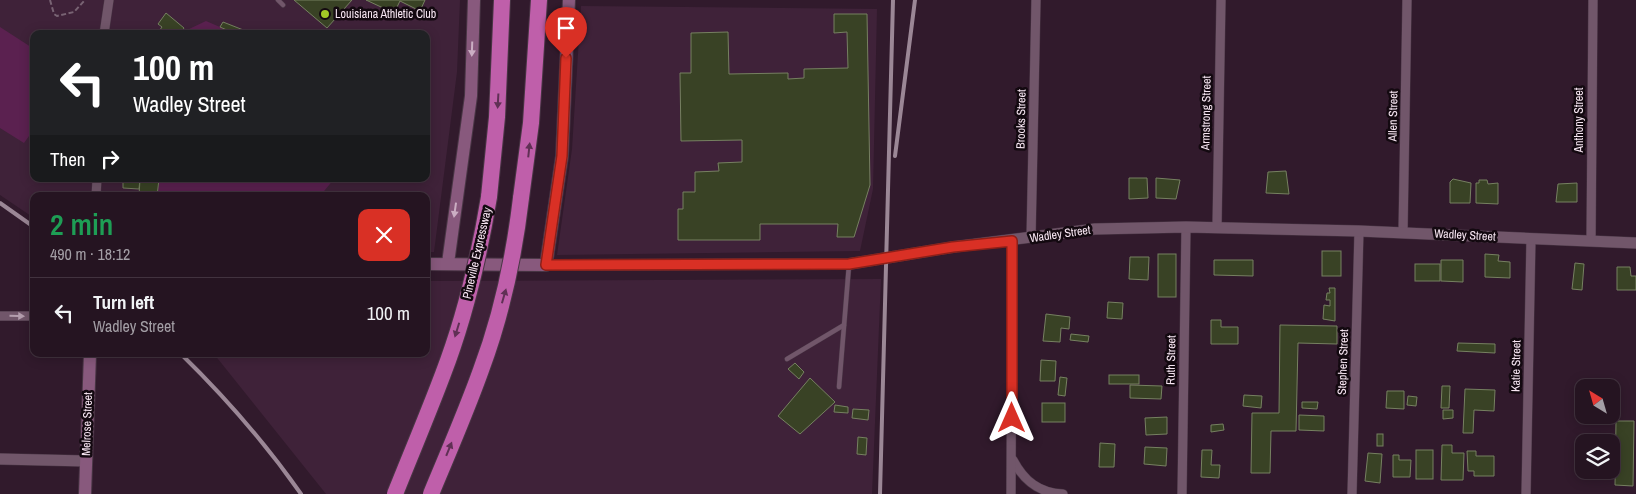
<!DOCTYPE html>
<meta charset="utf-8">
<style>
:root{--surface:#251421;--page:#2d1d2a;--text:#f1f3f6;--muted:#a39ea5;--line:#42333f}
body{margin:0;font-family:"Archivo Narrow",sans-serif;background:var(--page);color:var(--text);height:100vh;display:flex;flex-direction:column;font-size:19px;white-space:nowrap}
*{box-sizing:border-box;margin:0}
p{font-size:16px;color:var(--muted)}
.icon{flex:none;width:28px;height:28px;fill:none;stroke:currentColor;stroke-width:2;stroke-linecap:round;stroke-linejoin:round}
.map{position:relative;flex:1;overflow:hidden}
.panel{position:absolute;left:30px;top:192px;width:400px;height:165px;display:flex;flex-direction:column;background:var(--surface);border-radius:10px;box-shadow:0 2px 12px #0003,0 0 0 1px var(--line)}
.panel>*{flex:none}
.top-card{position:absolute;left:30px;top:30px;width:400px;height:152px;border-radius:10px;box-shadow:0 2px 12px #0003,0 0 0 1px var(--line);background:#202124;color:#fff;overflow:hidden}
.needle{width:32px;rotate:323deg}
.buttons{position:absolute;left:1575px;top:379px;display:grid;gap:10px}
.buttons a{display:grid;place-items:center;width:45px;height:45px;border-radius:10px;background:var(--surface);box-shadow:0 2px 12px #0003,0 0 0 1px var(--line);font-size:25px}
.pin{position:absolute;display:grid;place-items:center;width:42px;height:42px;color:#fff;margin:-51px -21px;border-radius:50% 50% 50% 0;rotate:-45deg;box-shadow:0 0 5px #0007}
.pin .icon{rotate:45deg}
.me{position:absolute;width:55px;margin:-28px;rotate:0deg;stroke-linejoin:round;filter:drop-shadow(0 0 4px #0008)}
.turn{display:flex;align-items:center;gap:18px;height:105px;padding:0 20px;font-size:22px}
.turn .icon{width:65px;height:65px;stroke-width:2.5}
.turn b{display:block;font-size:35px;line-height:42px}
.then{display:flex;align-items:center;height:48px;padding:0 20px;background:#0003;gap:10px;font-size:19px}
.round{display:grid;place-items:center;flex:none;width:52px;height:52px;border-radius:10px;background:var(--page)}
.summary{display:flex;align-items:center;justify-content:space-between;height:85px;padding:0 20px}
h1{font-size:30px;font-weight:600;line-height:38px;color:#1e9e55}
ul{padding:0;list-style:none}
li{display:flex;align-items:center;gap:15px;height:70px;padding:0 20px;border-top:1px solid var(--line)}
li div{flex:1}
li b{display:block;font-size:19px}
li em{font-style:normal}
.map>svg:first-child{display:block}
.built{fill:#3f2239;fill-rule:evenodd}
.green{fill:#5b2150}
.building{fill:#394225;stroke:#768061}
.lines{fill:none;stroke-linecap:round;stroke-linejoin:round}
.service-casing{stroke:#493645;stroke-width:5.5}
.minor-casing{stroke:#493645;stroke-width:10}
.tertiary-casing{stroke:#493645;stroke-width:12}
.secondary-casing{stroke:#493645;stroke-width:14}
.motorway-casing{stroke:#493645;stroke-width:18}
.path{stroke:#786373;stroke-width:2;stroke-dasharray:5 2.5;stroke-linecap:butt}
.service{stroke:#71566a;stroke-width:4.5}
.minor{stroke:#71566a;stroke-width:9}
.tertiary{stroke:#71566a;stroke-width:11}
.secondary{stroke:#88597d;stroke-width:12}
.motorway{stroke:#bf5faa;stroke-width:16}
.rail{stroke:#9b8796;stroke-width:4}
.motorway-bridge-casing{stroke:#493645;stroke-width:18;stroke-linecap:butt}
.motorway-bridge{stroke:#bf5faa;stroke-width:16}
.oneway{fill:#cbaec3}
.oneway2{fill:#603055}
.oneway3{fill:#b49eae}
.route-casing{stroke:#8d1f18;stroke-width:12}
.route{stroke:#d93025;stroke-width:9}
.poi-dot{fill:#a3c926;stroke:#130910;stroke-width:2}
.labels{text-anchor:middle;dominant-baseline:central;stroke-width:5;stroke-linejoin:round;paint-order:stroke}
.poi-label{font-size:12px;fill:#f7e6f2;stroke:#130910;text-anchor:start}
.street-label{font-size:12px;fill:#f7e6f2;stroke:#130910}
</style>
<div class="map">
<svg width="1636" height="494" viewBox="0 0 1636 494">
<rect width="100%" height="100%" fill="#311a2c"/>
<g class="built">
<path d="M0,0H460L457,72L434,252H426V196H34V218L0,195ZM34,34H426V179H34Z"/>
<polygon points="581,6 877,9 873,189 860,251 557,255 572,149"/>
<polygon points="881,279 872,494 326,494 214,354 426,354 426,281"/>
</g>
<g class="green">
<polygon points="206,21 236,34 184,34 187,30"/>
<polygon points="0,27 34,49 34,129 24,143 0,128"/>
<polygon points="159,179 334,179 320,196 157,196"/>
</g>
<g class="building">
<polygon points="294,0 352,0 327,28"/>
<polygon points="366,0 425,0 420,11 400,1 394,13"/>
<polygon points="166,13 184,28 180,34 157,34 162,27 158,24"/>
<polygon points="834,14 867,14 870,185 854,237 837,237 838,224 760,224 760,240 678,240 678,209 683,209 683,192 695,192 695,172 719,171 718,163 742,162 742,140 681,141 680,73 691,73 691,33 728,32 729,74 788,73 788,79 804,78 804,69 848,68 847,32 834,33"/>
<polygon points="223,22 251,33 236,34 220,27"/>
<polygon points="1286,171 1289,194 1266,193 1268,172"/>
<polygon points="1129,178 1147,178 1148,198 1129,199"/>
<polygon points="1156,178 1180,180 1176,199 1156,198"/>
<polygon points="123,179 140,179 139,189 123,188"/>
<polygon points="140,179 159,179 157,196 139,196"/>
<polygon points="1453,179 1471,183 1470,203 1450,203 1450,182"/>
<polygon points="1479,180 1487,180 1488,184 1498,183 1498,204 1476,203 1476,183 1479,183"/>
<polygon points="1577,183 1577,202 1556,202 1558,184"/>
<rect x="1322" y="251" width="19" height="25"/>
<rect x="1158" y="254" width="18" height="43"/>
<polygon points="1485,254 1499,255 1498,261 1510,262 1510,278 1485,277"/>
<polygon points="1130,257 1149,257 1148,280 1129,279"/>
<polygon points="1214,260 1253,260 1253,276 1214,275"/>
<polygon points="1441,260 1463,260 1463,282 1441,281"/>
<polygon points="1575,263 1584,264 1582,290 1572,289"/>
<rect x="1415" y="264" width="25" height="17"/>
<polygon points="1617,267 1630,267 1631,276 1636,276 1636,290 1617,290"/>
<polygon points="1329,288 1335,288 1335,321 1323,319 1324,305 1330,306 1330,300 1326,300 1327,293 1330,293"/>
<polygon points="1108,302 1123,303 1122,319 1107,318"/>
<polygon points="1046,314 1070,317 1069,329 1061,328 1060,342 1043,341"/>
<polygon points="1211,320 1221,320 1221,327 1238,327 1238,344 1211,344"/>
<polygon points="1280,325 1337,326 1337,344 1298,343 1296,431 1271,431 1270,473 1251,473 1252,413 1279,413"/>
<polygon points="1071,334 1089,336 1088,342 1070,340"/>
<polygon points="1458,343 1495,344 1495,353 1457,351"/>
<polygon points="1041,360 1056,361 1055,381 1040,381"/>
<polygon points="795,363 804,372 799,379 788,369"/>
<rect x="1109" y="375" width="30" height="9"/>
<polygon points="1060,377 1067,378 1065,396 1058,395"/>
<polygon points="810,378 835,402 800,434 778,416"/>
<polygon points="1130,385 1162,386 1161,399 1130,398"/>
<polygon points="1442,386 1450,386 1449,408 1441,408"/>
<polygon points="1465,389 1495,390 1494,411 1474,410 1473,433 1463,433"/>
<polygon points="1387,391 1404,391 1404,409 1386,408"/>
<polygon points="1244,395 1262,396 1261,408 1243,406"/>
<polygon points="1408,396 1417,397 1416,406 1407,405"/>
<polygon points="1302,402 1318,402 1317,409 1302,408"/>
<rect x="1042" y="403" width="23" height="19"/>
<polygon points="835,405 848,407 848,413 834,412"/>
<polygon points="853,409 869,410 868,420 852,418"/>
<polygon points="1443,410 1453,410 1453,418 1443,419"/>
<polygon points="1299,415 1324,416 1324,431 1299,430"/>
<polygon points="1167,417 1167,434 1146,435 1145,418"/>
<polygon points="1616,421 1634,421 1633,486 1615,485"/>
<polygon points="1223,424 1224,430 1211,432 1211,425"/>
<rect x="1377" y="434" width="6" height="12"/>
<polygon points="858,437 867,438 866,455 857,454"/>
<polygon points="1100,443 1115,444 1114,467 1099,467"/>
<polygon points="1442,445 1452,445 1452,453 1464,453 1463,480 1441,480"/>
<polygon points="1145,447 1167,448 1166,466 1144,464"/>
<polygon points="1202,450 1212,450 1211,465 1220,465 1219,478 1201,477"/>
<rect x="1416" y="450" width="17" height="29"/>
<polygon points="1467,451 1476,451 1476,456 1494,456 1494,476 1474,476 1474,471 1468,471"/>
<polygon points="1368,453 1382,454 1380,483 1365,481"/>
<polygon points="1393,455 1399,455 1399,460 1411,460 1410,477 1393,477"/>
</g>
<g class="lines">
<defs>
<g id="service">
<polyline points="278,0 283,5"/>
<polyline points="787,359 844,325"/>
<polyline points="839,387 849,265"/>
</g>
<g id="minor">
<polyline points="104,34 109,0"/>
<polyline points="96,196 97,179"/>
<polyline points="1217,226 1221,0"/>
<polyline points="1403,232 1407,0"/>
<polyline points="1031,238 1036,0"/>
<polyline points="1591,241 1593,0"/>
<polyline points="0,316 34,316"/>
<path d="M1013,460C1024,481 1039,493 1063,494"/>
<polyline points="1011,494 1012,241"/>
<polyline points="1182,494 1186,227"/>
<polyline points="1352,494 1359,231"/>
<polyline points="1526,494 1531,239"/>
</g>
<g id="tertiary">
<polyline points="546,265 849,264 953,247 1095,229 1186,227 1359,231 1636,243"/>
<polyline points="0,459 86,461"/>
</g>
<g id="secondary">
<polyline points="448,263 471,96 474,0"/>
<polyline points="426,264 546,265 562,156 569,0"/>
<polyline points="85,494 90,354"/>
</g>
<g id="motorway">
<polyline points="489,197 497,117 502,0"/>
<polyline points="521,198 531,123 539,0"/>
</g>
</defs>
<use href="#service" class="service-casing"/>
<use href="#minor" class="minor-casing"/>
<use href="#tertiary" class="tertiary-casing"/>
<use href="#secondary" class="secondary-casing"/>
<use href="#motorway" class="motorway-casing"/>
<polyline class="path" points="50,0 54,14 57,16 74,12 85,0"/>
<use href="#service" class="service"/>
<use href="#minor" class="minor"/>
<use href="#tertiary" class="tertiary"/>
<use href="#secondary" class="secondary"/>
<use href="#motorway" class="motorway"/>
<g class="rail">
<polyline points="895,156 915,0"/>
<polyline points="0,203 34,227"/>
<path d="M181,354C224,396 266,444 301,494"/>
<polyline points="880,494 893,0"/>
</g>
<defs>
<g id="motorway-bridge">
<path d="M395,494C411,454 428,414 443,374C465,317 479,257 489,197"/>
<path d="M431,494C448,453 466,412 481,370C502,314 514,257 521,198"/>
</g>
</defs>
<use href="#motorway-bridge" class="motorway-bridge-casing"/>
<use href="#motorway-bridge" class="motorway-bridge"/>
</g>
<defs><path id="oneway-solid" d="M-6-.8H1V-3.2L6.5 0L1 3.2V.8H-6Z" transform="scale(1.25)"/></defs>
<g class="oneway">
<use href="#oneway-solid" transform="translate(472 49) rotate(92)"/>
<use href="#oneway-solid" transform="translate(455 210) rotate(98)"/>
</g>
<g class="oneway2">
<use href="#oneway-solid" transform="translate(498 101) rotate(93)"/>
<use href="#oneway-solid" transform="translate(529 150) rotate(-84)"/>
<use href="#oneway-solid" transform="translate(504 296) rotate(-74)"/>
<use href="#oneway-solid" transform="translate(457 330) rotate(107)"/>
<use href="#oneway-solid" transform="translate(449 449) rotate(-68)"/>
</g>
<use class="oneway3" href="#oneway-solid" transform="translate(17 316) rotate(1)"/>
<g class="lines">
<defs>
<polyline id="route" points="566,58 562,156 546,265 849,264 953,247 1012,241 1012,418"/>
</defs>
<use href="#route" class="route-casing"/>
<use href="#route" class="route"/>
</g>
<circle class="poi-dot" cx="325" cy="14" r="5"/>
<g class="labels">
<g class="poi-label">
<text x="335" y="14">Louisiana Athletic Club</text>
</g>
<g class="street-label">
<text transform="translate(1206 113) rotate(-89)">Armstrong Street</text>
<text transform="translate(1393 116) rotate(-89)">Allen Street</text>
<text transform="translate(1021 119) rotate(-89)">Brooks Street</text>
<text transform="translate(1579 120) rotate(-90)">Anthony Street</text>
<text transform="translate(1060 234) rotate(-8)">Wadley Street</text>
<text transform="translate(1465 235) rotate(3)">Wadley Street</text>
<text transform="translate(477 253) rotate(-77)">Pineville Expressway</text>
<text transform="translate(1171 360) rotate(-89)">Ruth Street</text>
<text transform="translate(1343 362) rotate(-88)">Stephen Street</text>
<text transform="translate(1516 366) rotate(-89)">Katie Street</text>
<text transform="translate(87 424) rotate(-88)">Melrose Street</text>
</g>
</g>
</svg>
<div class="buttons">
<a><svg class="needle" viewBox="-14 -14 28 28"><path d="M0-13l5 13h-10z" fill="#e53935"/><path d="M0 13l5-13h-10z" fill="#a39ea5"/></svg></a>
<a><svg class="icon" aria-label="layers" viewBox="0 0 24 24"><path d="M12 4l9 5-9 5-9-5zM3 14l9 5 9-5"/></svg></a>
</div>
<div class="pin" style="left:566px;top:58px;background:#d93025"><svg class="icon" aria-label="arrive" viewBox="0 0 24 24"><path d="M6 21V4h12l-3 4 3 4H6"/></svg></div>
<svg class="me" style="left:1012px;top:418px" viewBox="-20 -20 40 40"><path d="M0-17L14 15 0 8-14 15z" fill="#d93025" stroke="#fff" stroke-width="4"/></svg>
<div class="top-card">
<div class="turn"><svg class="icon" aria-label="left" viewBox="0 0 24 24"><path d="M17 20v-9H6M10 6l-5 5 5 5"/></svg><div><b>100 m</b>Wadley Street</div></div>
<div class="then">Then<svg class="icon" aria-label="right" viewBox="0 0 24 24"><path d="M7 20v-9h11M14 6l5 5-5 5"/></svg></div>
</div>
<section class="panel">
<div class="summary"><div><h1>2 min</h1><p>490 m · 18:12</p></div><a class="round" style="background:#d93025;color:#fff"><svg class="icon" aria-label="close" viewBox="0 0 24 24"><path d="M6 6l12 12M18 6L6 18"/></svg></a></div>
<ul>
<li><svg class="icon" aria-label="left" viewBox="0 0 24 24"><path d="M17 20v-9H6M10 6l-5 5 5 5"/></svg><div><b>Turn left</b><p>Wadley Street</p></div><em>100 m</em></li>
</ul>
</section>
</div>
